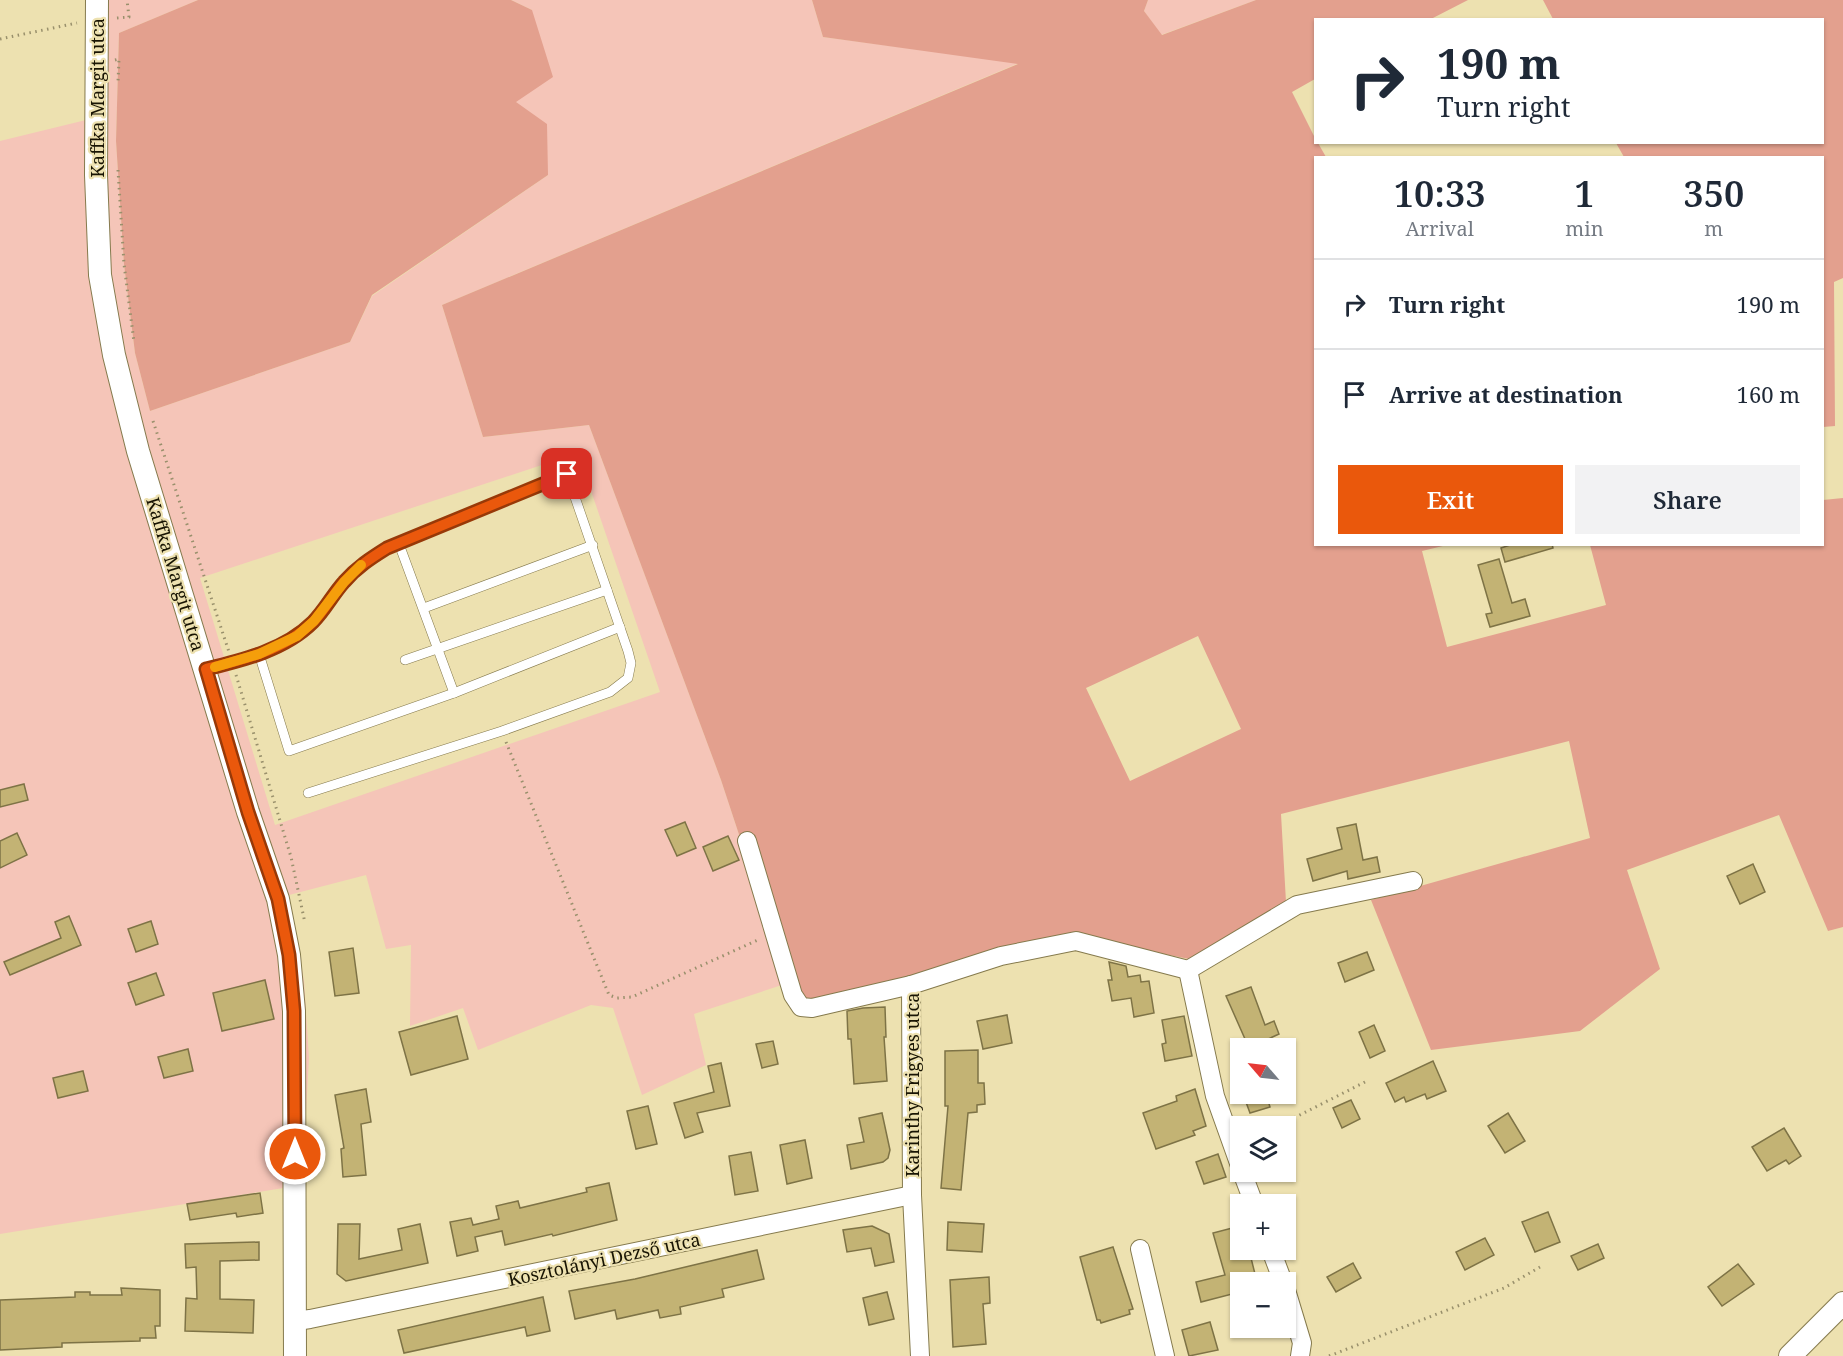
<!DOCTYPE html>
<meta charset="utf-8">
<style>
:root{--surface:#fff;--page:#f2f2f3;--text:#1f2937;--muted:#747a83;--line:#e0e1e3;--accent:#ea580c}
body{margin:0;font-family:"Noto Serif",serif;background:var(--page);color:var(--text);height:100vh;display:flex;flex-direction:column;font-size:22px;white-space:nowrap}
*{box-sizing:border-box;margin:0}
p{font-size:20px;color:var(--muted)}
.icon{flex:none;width:33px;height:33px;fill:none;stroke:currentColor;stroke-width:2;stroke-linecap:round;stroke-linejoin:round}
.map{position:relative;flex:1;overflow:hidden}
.panel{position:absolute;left:1314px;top:156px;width:510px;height:390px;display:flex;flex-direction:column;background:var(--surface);border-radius:0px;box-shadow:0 2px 4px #0004}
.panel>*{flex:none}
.banner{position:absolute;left:1314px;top:18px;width:510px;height:126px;border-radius:0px;box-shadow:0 2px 4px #0004;background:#fff;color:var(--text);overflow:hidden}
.needle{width:39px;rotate:298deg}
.fabs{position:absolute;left:1230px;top:1038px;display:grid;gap:12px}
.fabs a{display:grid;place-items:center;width:66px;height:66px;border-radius:0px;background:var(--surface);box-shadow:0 2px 4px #0004;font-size:30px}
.pin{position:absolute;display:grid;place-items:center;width:51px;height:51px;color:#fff;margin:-26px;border-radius:12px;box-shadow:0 3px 9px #0006}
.me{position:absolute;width:66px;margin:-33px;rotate:0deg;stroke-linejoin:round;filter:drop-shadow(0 0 4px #0008)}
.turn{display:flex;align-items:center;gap:21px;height:126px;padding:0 24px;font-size:27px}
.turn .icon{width:78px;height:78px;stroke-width:2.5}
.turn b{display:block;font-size:42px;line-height:51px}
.eta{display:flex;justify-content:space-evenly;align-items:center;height:102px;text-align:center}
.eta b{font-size:36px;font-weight:600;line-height:42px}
.cta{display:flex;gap:12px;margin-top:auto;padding:12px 24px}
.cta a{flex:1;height:69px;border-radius:0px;background:var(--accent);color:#fff;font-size:24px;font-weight:600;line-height:69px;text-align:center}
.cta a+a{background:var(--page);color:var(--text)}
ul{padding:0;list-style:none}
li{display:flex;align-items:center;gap:18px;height:90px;padding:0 24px;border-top:2px solid var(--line)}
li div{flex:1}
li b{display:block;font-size:22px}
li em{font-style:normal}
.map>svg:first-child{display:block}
.green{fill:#f5c5b8;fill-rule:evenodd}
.forest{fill:#e3a08e;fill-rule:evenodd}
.building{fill:#c3b374;stroke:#7e7346;stroke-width:1.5}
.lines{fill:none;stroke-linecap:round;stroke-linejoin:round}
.service-casing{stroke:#857a4d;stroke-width:10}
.minor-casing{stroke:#857a4d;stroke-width:20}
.tertiary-casing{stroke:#857a4d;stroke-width:24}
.path{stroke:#99906c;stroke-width:3;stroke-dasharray:1.5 4.5;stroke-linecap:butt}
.service{stroke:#fff;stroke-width:9}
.minor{stroke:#fff;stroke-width:18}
.tertiary{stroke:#fff;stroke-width:22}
.route-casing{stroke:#983908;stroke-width:15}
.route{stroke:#ea580c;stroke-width:10}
.slow{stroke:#f59e0b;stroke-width:10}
.labels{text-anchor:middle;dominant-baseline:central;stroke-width:4.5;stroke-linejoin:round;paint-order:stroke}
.street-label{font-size:18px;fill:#181403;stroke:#ede1b0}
</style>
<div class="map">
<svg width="1843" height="1356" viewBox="0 0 1843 1356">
<rect width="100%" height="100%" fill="#ede1b0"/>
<g class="green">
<path d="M91,0H198L119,33L116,141L124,264L135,353L150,411L350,342L372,296L548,175L516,102L532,10L511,0H812L823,37L1019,63L442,305L483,437L589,425L721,780L788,983L694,1014L706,1065L642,1095L613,1008L591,1005L478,1050L463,1008L410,1026L411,945L386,949L366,875L289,895L304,981L309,1058L302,1185L0,1234V141L86,120ZM578,453L660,692L275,825L200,578Z"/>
<polygon points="1148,0 1256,0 1161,35 1144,11"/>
</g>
<g class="forest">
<polygon points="198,0 511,0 532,10 553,77 516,102 547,124 548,175 372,295 350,342 150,411 135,353 124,264 116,141 119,33"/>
<path d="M812,0H1148L1144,11L1162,35L1256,0H1468L1431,19L1316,20L1315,79L1292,92L1315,138L1316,142L1318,143L1326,157L1316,158V544L1447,545L1422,551L1447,647L1606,605L1590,545L1822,544L1823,500L1843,498V927L1828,931L1779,815L1627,870L1660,969L1580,1031L1431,1050L1371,900L1590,838L1569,741L1281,814L1286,902L1189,959L1070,935L810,1002L788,983L721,780L589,425L483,437L442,305L1018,64L823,37ZM1198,636L1241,729L1130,781L1086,688Z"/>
<polygon points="1543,0 1843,0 1843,278 1834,282 1835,426 1823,427 1822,158 1624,157 1616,143 1822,142 1822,20 1553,19"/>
</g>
<g class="building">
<polygon points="1513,544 1552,544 1553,548 1505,562 1501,548"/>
<polygon points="1499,559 1512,603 1525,599 1530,616 1490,627 1486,614 1492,613 1478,565"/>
<polygon points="24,784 28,800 0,807 0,790"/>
<polygon points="685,822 696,848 677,856 665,830"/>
<polygon points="1356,824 1363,860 1377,857 1380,872 1348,879 1347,871 1313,881 1307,859 1342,849 1337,828"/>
<polygon points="17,833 27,855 0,868 0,841"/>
<polygon points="728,836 739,860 713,871 703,847"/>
<polygon points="1753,864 1765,892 1740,904 1727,876"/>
<polygon points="69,916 81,945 10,975 4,962 61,938 55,922"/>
<polygon points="151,921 158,944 136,952 128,929"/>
<polygon points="353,948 359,993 335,996 329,952"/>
<polygon points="1367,952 1374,970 1345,982 1338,963"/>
<polygon points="1109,962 1126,966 1128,977 1140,975 1141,982 1149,981 1154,1013 1134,1017 1131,998 1112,1001 1108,980 1112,980"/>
<polygon points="156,973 164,995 136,1005 128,983"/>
<polygon points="265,980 274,1019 222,1031 213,993"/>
<polygon points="1251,987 1265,1025 1274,1021 1279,1034 1266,1040 1269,1048 1249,1048 1226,996"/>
<polygon points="885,1007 886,1037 884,1037 887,1081 854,1084 851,1039 848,1039 847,1011 863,1008"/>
<polygon points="1007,1015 1012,1043 983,1049 977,1021"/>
<polygon points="457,1016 468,1059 411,1075 399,1032"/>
<polygon points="1184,1016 1192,1056 1165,1061 1162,1044 1166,1043 1162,1020"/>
<polygon points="1374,1025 1385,1051 1370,1058 1359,1032"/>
<polygon points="773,1041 778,1064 762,1068 756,1044"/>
<polygon points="188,1049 193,1071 164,1078 158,1057"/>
<polygon points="978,1050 978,1083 984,1083 985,1104 977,1105 977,1112 968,1113 961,1190 941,1188 948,1106 945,1106 945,1051"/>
<polygon points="1433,1061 1446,1091 1427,1099 1425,1094 1406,1102 1404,1097 1395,1102 1386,1083"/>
<polygon points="721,1063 730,1106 697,1113 703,1132 685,1138 674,1103 714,1092 708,1066"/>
<polygon points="83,1071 88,1091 58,1098 53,1078"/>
<polygon points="366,1089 371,1122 361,1124 366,1175 343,1177 341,1149 344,1148 335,1095"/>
<polygon points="1195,1089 1206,1126 1193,1131 1195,1135 1156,1149 1143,1113 1177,1101 1176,1096"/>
<polygon points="1243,1094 1266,1094 1270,1107 1250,1113"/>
<polygon points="1351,1100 1360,1119 1342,1128 1333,1108"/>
<polygon points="648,1106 657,1144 636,1149 627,1111"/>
<polygon points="882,1113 890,1150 888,1158 883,1162 851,1169 847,1145 864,1142 859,1118"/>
<polygon points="1508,1113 1525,1141 1505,1153 1488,1126"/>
<polygon points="1784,1128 1801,1156 1789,1164 1786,1160 1767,1171 1752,1147"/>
<polygon points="805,1140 812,1178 787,1184 780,1145"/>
<polygon points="751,1152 758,1191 735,1195 729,1156"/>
<polygon points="1218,1154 1226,1177 1204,1184 1196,1162"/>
<polygon points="609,1183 617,1220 553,1236 552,1234 505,1245 502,1231 475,1237 478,1251 457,1256 450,1222 471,1218 473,1225 499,1219 496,1206 518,1201 520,1208 587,1192 586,1188"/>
<polygon points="260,1193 263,1213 237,1217 236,1213 190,1220 187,1204"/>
<polygon points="1548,1212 1560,1242 1535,1252 1522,1222"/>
<polygon points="948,1222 984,1224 982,1252 947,1250"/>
<polygon points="338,1224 360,1224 359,1259 402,1250 398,1229 420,1224 428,1263 346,1281 337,1274"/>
<polygon points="872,1226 889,1234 894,1262 875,1266 871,1248 847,1252 843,1230"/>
<polygon points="1240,1226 1240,1252 1249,1250 1257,1282 1240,1282 1240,1292 1201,1302 1196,1282 1225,1275 1213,1233"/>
<polygon points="1485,1238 1494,1255 1465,1270 1456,1252"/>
<polygon points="259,1242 259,1260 220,1261 220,1299 254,1300 253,1333 185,1331 186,1298 197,1299 196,1267 186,1268 185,1244"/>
<polygon points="1598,1244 1604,1258 1578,1270 1571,1256"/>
<polygon points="1113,1247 1133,1309 1129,1310 1130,1314 1101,1323 1100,1320 1097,1320 1080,1257"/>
<polygon points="757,1250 764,1279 722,1289 724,1297 680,1307 681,1314 660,1318 658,1310 617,1319 615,1310 575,1319 569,1291 635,1279"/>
<polygon points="1353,1263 1361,1278 1336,1292 1327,1277"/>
<polygon points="1738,1264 1754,1284 1722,1306 1708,1287"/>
<polygon points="989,1277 990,1303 983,1304 986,1344 953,1347 950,1280"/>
<polygon points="121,1288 160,1290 160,1326 155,1326 156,1338 140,1338 140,1341 62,1343 62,1347 0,1350 0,1300 75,1297 75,1292 90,1292 90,1295 122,1295"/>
<polygon points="887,1292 894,1319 869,1325 863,1298"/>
<polygon points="543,1297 550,1331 527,1336 525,1327 404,1353 398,1330"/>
<polygon points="1210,1322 1218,1350 1189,1356 1182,1330"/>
</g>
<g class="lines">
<defs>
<g id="service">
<polyline points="399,544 454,693"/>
<polyline points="424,608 593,545"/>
<polyline points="259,654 289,751 454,693 620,627"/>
<polyline points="405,660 607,590"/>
<path d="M206,669C243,660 285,650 313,622C325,610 333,594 344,582C357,567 371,558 387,548L567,474L628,651L631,663L628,678L610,692L502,731L308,793"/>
</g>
<g id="minor">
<polyline points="747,841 793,995 801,1007 812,1008 911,985"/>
<polyline points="1188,970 1215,1096 1240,1166"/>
<polyline points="1242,1172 1254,1204"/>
<polyline points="1140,1249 1165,1356"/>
<polyline points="1271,1250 1283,1282"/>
<polyline points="1286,1290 1302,1343 1300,1356"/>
<polyline points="296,1321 310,1319 912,1195"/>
<polyline points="920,1356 912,1195 911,985 1001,956 1076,941 1188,970 1297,905 1413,881"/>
</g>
<g id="tertiary">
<polyline points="97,0 96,175 100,275 114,355 138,451 248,812 278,899 289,955 294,1011 295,1356"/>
<polyline points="1790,1356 1843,1303"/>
</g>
</defs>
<use href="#service" class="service-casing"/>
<use href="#minor" class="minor-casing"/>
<use href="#tertiary" class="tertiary-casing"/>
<g class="path">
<polyline points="117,18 129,17 127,0"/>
<polyline points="0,39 77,23"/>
<polyline points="115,60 119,59 118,82"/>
<polyline points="118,170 124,264 134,342"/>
<polyline points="153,421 229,652"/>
<polyline points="236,675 291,857 305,923"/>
<polyline points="506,742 609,995 617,998 632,997 760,939"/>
<polyline points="1278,1126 1367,1081"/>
<polyline points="1329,1356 1504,1288 1540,1267"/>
</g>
<use href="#service" class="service"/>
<use href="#minor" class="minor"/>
<use href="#tertiary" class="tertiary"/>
</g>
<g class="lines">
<defs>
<path id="route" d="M295,1154L294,1011L289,955L278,899L248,812L206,669C243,660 285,650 313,622C325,610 333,594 344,582C357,567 371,558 387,548L567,474"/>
</defs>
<use href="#route" class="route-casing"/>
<use href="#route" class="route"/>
<polyline class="slow" points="215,667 259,654 297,636 314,621 344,582 361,565"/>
</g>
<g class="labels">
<g class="street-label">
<text transform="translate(97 98) rotate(-90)">Kaffka Margit utca</text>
<text transform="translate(176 574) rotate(73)">Kaffka Margit utca</text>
<text transform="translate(912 1085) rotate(-90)">Karinthy Frigyes utca</text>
<text transform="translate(604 1259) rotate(-12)">Kosztolányi Dezső utca</text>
</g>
</g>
</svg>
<div class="fabs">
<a><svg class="needle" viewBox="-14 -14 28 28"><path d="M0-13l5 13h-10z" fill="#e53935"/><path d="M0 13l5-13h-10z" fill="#747a83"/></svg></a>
<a><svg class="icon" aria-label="layers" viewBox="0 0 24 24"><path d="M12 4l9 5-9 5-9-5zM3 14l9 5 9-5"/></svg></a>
<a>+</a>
<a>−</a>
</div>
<div class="pin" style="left:567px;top:474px;background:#d93025"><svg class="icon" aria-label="arrive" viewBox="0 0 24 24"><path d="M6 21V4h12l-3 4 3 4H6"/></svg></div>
<svg class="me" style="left:295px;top:1154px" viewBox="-20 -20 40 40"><circle r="17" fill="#ea580c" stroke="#fff" stroke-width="3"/><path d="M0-11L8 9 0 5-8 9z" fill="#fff"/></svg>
<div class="banner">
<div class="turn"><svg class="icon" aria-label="right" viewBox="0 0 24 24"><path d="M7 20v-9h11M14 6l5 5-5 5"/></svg><div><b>190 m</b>Turn right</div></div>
</div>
<section class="panel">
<div class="eta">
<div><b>10:33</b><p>Arrival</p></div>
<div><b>1</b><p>min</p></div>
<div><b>350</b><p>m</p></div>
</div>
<ul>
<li><svg class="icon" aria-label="right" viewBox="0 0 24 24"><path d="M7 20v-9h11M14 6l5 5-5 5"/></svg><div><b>Turn right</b></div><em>190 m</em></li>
<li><svg class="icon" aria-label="arrive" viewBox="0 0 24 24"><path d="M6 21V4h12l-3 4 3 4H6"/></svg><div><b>Arrive at destination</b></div><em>160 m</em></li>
</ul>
<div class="cta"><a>Exit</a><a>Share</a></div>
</section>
</div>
